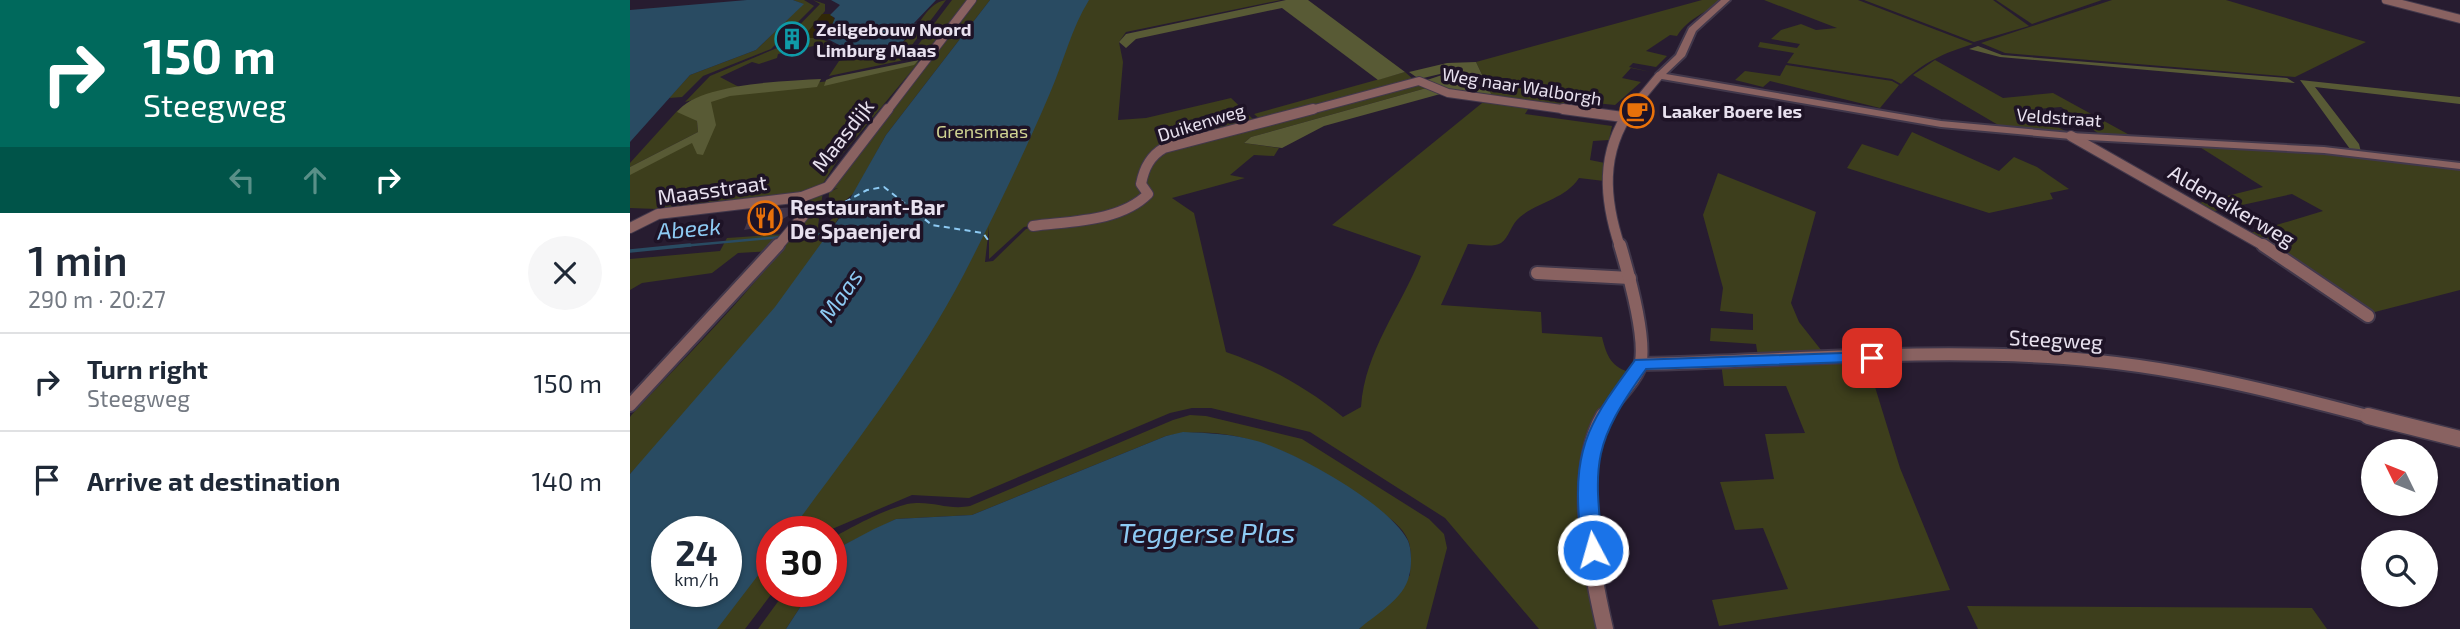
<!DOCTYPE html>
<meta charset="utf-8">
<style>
:root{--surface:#fff;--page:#f6f6f7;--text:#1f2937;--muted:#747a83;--line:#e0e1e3}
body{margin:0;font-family:"Exo 2",sans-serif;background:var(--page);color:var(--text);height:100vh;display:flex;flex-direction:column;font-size:26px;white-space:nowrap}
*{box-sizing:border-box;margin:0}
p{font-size:23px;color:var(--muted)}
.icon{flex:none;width:38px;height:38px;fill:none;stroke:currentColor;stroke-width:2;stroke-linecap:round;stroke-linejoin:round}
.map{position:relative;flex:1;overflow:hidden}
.panel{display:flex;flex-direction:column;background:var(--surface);width:630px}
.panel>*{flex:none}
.top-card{background:#00695c;color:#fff;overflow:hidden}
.needle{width:46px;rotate:313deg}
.buttons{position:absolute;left:1731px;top:439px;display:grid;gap:14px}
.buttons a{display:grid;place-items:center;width:77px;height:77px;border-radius:50%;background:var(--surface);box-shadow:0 2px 5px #0004;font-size:35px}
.speed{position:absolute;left:21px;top:516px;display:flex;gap:14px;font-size:35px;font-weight:700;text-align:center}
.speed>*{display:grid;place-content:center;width:91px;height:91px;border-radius:50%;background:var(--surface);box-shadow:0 2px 5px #0004;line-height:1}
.speed small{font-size:18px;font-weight:400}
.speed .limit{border:10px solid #d22;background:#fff;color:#111}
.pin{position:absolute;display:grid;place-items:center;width:60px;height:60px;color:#fff;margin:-30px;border-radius:14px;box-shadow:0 4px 10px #0006}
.me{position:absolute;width:77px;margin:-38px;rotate:354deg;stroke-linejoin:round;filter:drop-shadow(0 0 5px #0008)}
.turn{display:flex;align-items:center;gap:24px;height:147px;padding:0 28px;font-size:32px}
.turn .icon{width:91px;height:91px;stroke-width:2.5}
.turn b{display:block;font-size:49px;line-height:60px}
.lanes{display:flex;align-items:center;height:66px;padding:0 28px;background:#0003;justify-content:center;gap:35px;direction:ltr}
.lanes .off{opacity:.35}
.round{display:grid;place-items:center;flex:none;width:74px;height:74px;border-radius:37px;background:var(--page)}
.head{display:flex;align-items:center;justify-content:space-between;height:119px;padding:0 28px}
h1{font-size:42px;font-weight:600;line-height:52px}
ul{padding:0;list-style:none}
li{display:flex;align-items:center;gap:21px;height:98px;padding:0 28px;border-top:2px solid var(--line)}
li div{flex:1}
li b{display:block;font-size:26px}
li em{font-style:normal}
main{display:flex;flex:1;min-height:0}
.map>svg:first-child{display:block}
.green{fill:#3d3e1c}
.forest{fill:#585a35}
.sand{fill:#312807}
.water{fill:#294b62;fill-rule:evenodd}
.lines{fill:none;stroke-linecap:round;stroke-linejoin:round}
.stream-far1{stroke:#294b62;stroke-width:2.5}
.stream{stroke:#294b62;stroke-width:3.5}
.ferry{stroke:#8dcaf3;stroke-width:2;stroke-dasharray:6 4.5;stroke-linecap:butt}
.building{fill:#3f3348}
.minor-far3-casing{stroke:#42384b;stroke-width:10}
.minor-far2-casing{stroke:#42384b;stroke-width:12}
.minor-far1-casing{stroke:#42384b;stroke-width:16}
.minor-casing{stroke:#42384b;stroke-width:19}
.tertiary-casing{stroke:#42384b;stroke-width:4}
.minor-far3{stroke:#896261;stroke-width:8}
.minor-far2{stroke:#896261;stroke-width:10}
.minor-far1{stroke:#896261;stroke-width:12}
.minor{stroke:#896261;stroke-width:16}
.tertiary{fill:#896261;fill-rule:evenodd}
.route{fill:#1a73e8;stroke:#114b97;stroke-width:2}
.labels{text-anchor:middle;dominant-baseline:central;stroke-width:7;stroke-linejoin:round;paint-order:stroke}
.far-poi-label{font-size:18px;font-weight:bold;fill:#e8e1ef;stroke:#1e1326;text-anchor:start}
.far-street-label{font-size:18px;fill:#e8e1ef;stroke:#1e1326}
.far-park-label{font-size:18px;fill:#d0d392;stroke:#1e1326}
.street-label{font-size:21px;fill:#e8e1ef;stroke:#1e1326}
.poi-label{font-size:21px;font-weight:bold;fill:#e8e1ef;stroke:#1e1326;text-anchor:start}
.water-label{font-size:23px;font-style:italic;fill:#8dcaf3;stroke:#1e1326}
.near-water-label{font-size:28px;font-style:italic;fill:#8dcaf3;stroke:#1e1326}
</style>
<main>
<section class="panel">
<div class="top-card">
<div class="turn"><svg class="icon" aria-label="right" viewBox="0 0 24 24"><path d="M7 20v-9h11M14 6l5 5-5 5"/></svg><div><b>150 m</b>Steegweg</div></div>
<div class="lanes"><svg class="icon off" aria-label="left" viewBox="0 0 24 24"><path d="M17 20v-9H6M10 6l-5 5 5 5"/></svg><svg class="icon off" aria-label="ahead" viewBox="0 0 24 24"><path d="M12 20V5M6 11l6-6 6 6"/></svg><svg class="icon" aria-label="right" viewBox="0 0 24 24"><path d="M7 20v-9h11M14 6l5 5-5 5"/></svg></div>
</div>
<div class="head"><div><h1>1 min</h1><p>290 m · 20:27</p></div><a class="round"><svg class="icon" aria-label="close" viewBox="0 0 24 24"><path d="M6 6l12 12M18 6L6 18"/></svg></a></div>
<ul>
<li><svg class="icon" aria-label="right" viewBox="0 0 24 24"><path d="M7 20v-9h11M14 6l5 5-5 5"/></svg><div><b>Turn right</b><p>Steegweg</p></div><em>150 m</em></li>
<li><svg class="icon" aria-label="arrive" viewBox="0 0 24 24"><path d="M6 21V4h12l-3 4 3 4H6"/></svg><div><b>Arrive at destination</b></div><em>140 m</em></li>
</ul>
</section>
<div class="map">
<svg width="1830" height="629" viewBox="0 0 1830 629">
<rect width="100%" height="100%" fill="#271c30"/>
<g class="green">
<polygon points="163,0 174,0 184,6 141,49 73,76 52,97 39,98 60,75 126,50 173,4"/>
<path d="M183,0L195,4V11L174,37C199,38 200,45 220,51C230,54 255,51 265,47C286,39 293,3 316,0L282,45L275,49L212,58L188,45L148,54L147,58L129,64L122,62L90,77L109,87L55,102L80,76L147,48L190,4Z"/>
<polygon points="322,0 338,0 293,56 199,76 209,61 277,52 288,45"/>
<polygon points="345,0 360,0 256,135 224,193 198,215 199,192 208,188 199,190"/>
<path d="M378,0H651L496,32L489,42L493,62L488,120L516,118L601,98L626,122C600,128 545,134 525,150C514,159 511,172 507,184L515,196L485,211L394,227L359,259V227L355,262L363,261L396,229L484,213L517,198L520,194L514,181L524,161L535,149L785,83L800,87L621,137L614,143L649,148L644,156L624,155L600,175L615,178L542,198L564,213L596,352C640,367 677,388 713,417L731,407C735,350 771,308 791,256L702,225L857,99L900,106L895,114L982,126L979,140L963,141L960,160L975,163L974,181L949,178C934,200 909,201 890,217C881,224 879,238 871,243C862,248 847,244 838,244L811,305L911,312L912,333L972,337C977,357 981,367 1002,373L968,418L953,465L959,597L966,629H909L815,518L680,432L581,408H562L540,413L339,498L282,495L195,532H142L143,592L115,629H0V618L17,604L37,575V592H96V532H66L122,448L210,334L264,247L305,174L303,117Z"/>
<path d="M1072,0H1092C1078,12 1058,18 1047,36L1040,35L1016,51L1037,56L1026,67L1003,63L999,67L1021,72L1001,68L992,78L1011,82L985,105L965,103L960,112L863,98L846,62Z"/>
<path d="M1134,0H1228L1343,44C1314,53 1293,62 1271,84L1262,79L1157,63L1164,53L1128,47L1130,42L1167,48L1170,44L1141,39L1151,30L1171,24L1186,30L1207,28Z"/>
<polygon points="1234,0 1363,0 1399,26 1344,42"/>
<polygon points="1366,0 1472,0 1402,24"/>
<polygon points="1482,0 1596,0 1736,42 1665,77 1375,53 1351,43"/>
<polygon points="1305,60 1373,98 1423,93 1505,138 1472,136 1431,107 1396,110 1441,134 1375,129 1283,75"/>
<polygon points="289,62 209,158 192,185 176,192 27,209 0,208 0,170 69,136 76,127 68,103 107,91 200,81"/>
<polygon points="1156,65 1262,81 1269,85 1250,108 1140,81 1133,87 1105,80 1115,71 1150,76"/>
<polygon points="775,72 784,80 632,121 624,114"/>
<polygon points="48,110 67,121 68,132 0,167 0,163"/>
<polygon points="1282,132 1369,171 1384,157 1407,167 1439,189 1420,193 1423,199 1359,213 1217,168 1232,144 1268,156"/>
<polygon points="1565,144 1687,151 1830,168 1830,290 1741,313 1617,234 1693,211 1662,194 1580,212 1565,204 1633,187"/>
<polygon points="1088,173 1186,212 1161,303 1169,322 1195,355 1128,357 1126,344 1080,341 1081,328 1123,330 1123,314 1090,311 1093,288 1073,215"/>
<path d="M193,191L188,226L197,224L218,202C161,302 78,391 0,474V417C34,378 175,241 178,201Z"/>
<polygon points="155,234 141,251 108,253 82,273 12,283 0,290 0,259 90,251 97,238"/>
<polygon points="1237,361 1270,468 1320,590 1089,626 1082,600 1158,589 1133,528 1105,530 1090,482 1144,479 1135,434 1175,433 1156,386 1094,386 1091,363"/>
<path d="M560,415L576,416L672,439L799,519L814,534L817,548L796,629H729L780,575C780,565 782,553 779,543C775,527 754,514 742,505C684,462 612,420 536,436L342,515L266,519L210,547L201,560V539C219,528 266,503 286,503C305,502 320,510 340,506L543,420Z"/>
<polygon points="155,592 180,592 156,629 128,629"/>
<polygon points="1337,606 1682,608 1697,629 1348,629"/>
</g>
<g class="forest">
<polygon points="656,0 678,0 775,72 748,80 652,8 506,39 496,48 489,42 496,34"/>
<polygon points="1348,46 1372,55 1657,78 1665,83 1370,57 1339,49"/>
<polygon points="289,60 284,65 194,86 196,80 204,77"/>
<polygon points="846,62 863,98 811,89 794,81 827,70 789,79 779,72 817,63"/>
<path d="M191,79L187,87L100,96L81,102L86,125L73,155L67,154L62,143L0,175V167L68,132L67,121L47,112C68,83 157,81 191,79Z"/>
<polygon points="1670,80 1830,97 1830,104 1685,87 1729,144 1731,152 1720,149"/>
<polygon points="800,87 814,93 694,126 652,148 614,143 621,137"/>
</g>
<polygon class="sand" points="192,14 201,14 205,20 197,38 173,38"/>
<g class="water">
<polygon points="117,0 163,0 174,4 126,50 60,75 0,142 0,10"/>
<polygon points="201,0 306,0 284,23 287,24 272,43 264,48 222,52 196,38 205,18 200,15 210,5"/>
<path d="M360,0H459C441,29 434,61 420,93C394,154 364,216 333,276C285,367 221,449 160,532H142V557L87,629H0V474L145,307L208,220L256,135ZM37,532H96V592H37Z"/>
<path d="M553,432C578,433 603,434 627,441C667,453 757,503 777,539C782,547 782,567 779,576C774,599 746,614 729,629H156L180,592H201V560L210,547L244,529L266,519L342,515L536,436Z"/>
</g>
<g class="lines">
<g class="stream-far1">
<polyline points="159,236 204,233"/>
<polyline points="41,247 151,237"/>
</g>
<polyline class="stream" points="0,251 60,245"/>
<polyline class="ferry" points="215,202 237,190 254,187 302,225 353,233 358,240"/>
</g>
<polygon class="building" points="166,207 166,211 143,225 114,230 122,210"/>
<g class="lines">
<defs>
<g id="minor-far3">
<polyline points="1756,0 1830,19"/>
<polyline points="257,111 342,0"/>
<polyline points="677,111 789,81 818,93 946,111"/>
<polyline points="1000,111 1029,76"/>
</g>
<g id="minor-far2">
<polyline points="933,109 993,117"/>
<polyline points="1441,136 1636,247"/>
<path d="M403,226C440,221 490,222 518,194L511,184C514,168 520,156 534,148L683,109"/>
<polyline points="0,228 28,214 172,197 198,187 258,109"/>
<polyline points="147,247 174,215 172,197"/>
<path d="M990,247C974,199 970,153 1001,109"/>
</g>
<g id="minor-far1">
<polyline points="1633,245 1738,316"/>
<polyline points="907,273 1000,278"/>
<path d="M1011,364C1152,361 1293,348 1434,358C1540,365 1643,391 1745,418"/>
<polyline points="0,405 148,245"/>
<path d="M973,418C983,400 1001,388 1009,369C1019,344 998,272 990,245"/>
</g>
<g id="minor">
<path d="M974,416C941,473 961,568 975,629"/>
<polyline points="1738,416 1830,439"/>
</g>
<polygon id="tertiary" points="1091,0 1100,0 1066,31 1055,56 1036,74 1311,121 1441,133 1694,147 1830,163 1830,169 1694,153 1441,139 1311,127 1026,78 1026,74 1046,55 1059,28"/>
</defs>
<use href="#minor-far3" class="minor-far3-casing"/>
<use href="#minor-far2" class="minor-far2-casing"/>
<use href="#minor-far1" class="minor-far1-casing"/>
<use href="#minor" class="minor-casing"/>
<use href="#tertiary" class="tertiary-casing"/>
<use href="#minor-far3" class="minor-far3"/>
<use href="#minor-far2" class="minor-far2"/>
<use href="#minor-far1" class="minor-far1"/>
<use href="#minor" class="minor"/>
<use href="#tertiary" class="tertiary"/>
</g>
<path class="route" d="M1242,352L1248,354L1250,358L1248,361L1016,369C963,443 963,461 973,550L970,555H955C950,545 951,530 949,518C943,444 963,417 1005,360Z"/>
<defs>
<symbol id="building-ring" viewBox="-11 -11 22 22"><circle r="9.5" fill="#1e1326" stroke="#0f9aa8" stroke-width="1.5"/><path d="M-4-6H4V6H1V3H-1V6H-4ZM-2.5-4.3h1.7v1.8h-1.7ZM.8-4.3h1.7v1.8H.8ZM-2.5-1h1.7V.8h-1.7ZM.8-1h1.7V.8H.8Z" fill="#0f9aa8"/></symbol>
<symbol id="cafe-ring" viewBox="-11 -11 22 22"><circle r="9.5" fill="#1e1326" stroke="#e8710a" stroke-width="1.5"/><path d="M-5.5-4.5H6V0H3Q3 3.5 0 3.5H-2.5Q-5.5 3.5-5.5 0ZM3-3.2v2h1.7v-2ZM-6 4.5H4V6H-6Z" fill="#e8710a"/></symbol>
<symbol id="restaurant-ring" viewBox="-11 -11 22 22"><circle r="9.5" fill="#1e1326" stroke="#e8710a" stroke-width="1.5"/><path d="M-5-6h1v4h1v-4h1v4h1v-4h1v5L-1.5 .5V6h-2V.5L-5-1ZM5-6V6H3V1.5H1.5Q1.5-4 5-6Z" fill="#e8710a"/></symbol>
</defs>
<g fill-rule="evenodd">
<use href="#building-ring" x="143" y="20" width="38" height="38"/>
<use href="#cafe-ring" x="988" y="92" width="38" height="38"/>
<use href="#restaurant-ring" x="116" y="199" width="38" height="38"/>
</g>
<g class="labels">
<g class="far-poi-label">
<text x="186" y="29">Zeilgebouw Noord<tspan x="186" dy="21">Limburg Maas</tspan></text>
<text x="1032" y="111">Laaker Boere Ies</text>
</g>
<g class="far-street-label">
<text transform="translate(892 86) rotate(9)">Weg naar Walborgh</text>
<text transform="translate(1429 117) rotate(4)">Veldstraat</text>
<text transform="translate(571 122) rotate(-17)">Duikenweg</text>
</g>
<g class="far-park-label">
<text x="352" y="131">Grensmaas</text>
</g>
<g class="street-label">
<text transform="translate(212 135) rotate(-52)">Maasdijk</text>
<text transform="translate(82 189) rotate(-8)">Maasstraat</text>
<text transform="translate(1602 205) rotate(30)">Aldeneikerweg</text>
<text transform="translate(1426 339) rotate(3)">Steegweg</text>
</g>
<g class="poi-label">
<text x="160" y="206">Restaurant-Bar<tspan x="160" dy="24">De Spaenjerd</tspan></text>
</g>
<g class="water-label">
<text transform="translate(59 228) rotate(-5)">Abeek</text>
<text transform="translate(210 295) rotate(-55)">Maas</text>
</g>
<g class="near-water-label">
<text x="577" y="532">Teggerse Plas</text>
</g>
</g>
</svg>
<div class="buttons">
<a><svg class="needle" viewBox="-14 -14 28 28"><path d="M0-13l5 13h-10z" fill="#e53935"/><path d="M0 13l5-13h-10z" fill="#747a83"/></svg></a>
<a><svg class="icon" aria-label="search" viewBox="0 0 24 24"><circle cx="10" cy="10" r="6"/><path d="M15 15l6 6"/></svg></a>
</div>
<div class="speed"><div>24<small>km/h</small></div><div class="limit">30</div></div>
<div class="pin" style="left:1242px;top:358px;background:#d93025"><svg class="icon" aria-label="arrive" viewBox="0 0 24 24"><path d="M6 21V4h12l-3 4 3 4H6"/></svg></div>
<svg class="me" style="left:963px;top:550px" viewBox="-20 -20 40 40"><circle r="17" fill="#1a73e8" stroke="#fff" stroke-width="3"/><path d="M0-11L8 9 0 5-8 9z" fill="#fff"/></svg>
</div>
</main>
